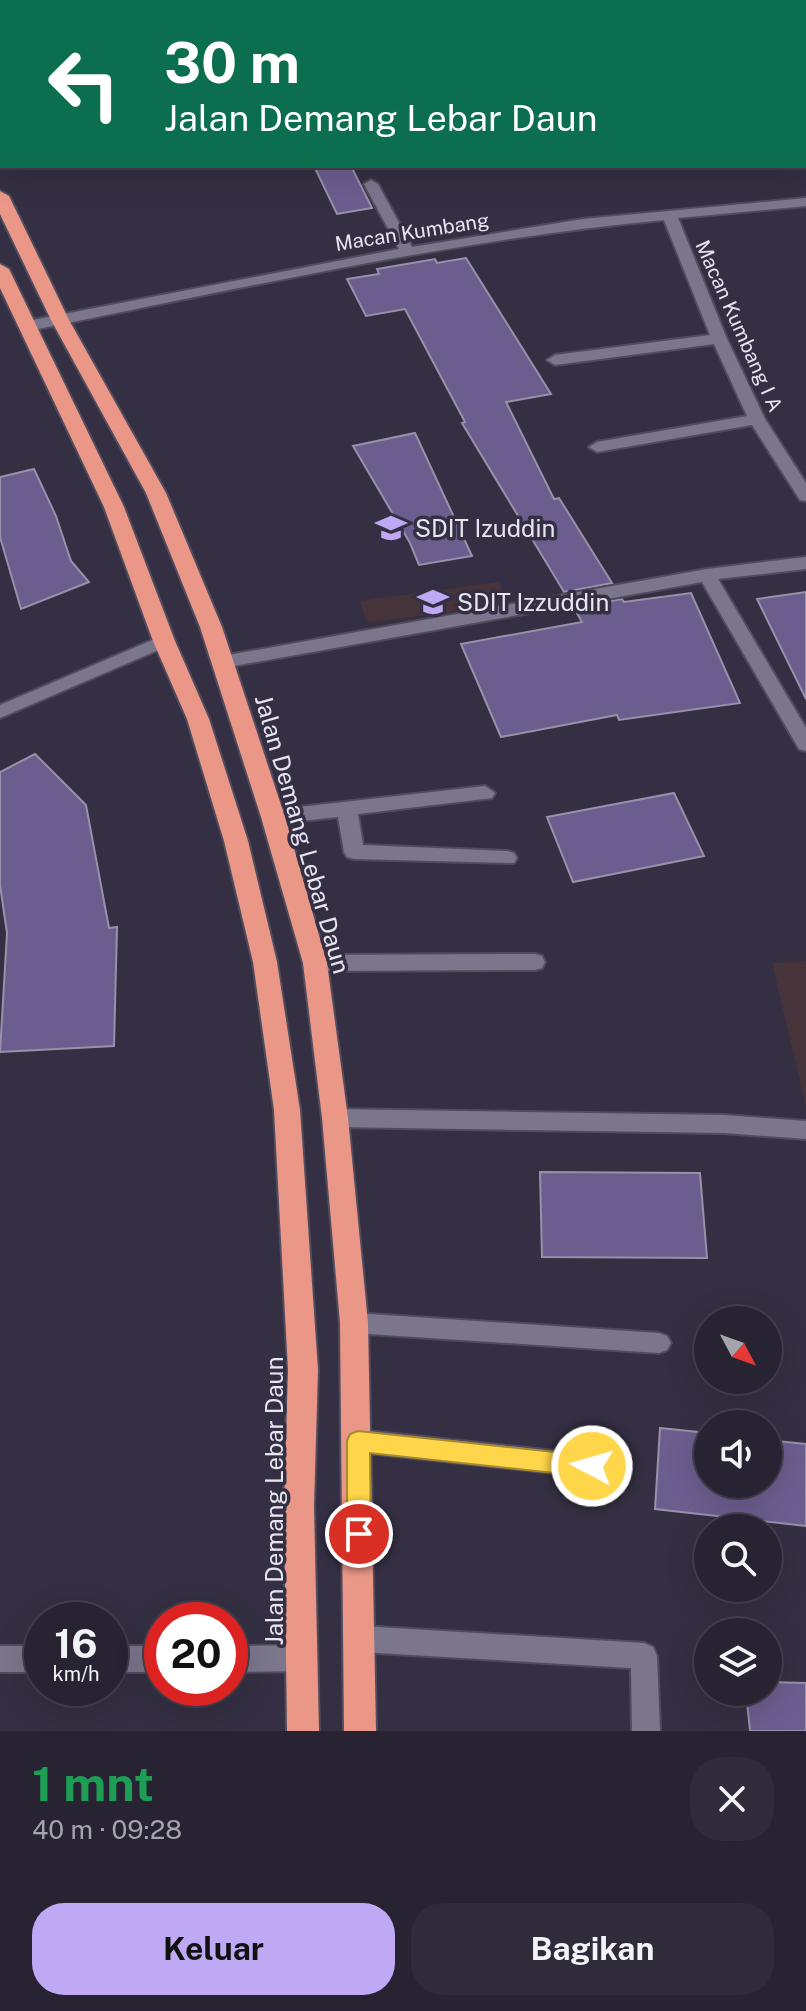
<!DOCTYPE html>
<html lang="id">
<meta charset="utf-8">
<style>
:root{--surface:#272332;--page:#2f2b3a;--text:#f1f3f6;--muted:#a4a4ac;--line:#43404d;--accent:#bfa8f4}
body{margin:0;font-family:"Public Sans",sans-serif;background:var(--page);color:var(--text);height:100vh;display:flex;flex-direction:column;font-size:30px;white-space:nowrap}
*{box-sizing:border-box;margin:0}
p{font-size:26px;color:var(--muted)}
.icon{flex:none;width:44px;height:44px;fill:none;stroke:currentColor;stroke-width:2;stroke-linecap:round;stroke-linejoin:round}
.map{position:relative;height:1731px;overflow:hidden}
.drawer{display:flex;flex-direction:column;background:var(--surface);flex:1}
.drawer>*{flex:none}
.banner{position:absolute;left:0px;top:0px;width:806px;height:168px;box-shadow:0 8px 32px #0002,0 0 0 2px var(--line);background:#0b6e4f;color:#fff;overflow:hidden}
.needle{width:52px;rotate:131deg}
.buttons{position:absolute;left:694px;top:1306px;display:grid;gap:16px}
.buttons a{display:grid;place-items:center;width:88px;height:88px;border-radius:50%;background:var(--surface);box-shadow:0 8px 32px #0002,0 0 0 2px var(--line);font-size:40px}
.speed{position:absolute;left:24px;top:1602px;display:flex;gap:16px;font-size:40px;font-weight:700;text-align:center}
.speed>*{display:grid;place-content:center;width:104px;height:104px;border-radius:50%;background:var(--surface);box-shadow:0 8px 32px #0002,0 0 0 2px var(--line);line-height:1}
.speed small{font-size:20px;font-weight:400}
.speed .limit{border:12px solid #d22;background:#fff;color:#111}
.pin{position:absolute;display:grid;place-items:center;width:68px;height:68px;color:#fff;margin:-34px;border:4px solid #fff;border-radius:50%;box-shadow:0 2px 8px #0007}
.me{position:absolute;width:88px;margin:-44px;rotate:276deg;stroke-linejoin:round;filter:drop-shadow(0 0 6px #0008)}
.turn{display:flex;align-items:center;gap:28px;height:168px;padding:0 32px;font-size:36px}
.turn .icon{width:104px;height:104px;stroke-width:2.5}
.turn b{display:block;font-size:56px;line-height:68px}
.round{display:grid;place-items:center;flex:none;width:84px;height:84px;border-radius:32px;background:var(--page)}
.overview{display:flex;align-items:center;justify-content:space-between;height:136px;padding:0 32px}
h1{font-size:48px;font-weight:700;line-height:60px;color:#1e9e55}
.button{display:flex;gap:16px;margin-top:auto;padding:16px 32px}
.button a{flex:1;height:92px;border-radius:32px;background:var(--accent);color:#111;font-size:32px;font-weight:700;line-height:92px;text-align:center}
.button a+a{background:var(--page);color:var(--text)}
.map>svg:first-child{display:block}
.education{fill:#47343a}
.building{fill:#6b5d8e;stroke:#9791a9;stroke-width:2}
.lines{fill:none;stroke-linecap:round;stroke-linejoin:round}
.minor-casing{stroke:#514c5d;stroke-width:4}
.highway-casing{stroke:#514c5d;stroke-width:4}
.minor{fill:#7c768d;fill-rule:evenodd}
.highway{fill:#ea9788;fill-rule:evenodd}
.route{fill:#ffd54a;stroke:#a68a30;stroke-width:2}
.labels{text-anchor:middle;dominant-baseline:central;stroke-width:7;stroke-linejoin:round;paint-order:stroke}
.far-street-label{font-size:20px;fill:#e8e5f2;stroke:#342f42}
.poi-label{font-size:24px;fill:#e8e5f2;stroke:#342f42;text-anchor:start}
.street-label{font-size:24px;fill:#e8e5f2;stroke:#342f42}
</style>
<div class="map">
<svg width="806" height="1731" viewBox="0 0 806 1731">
<rect width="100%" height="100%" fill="#342f42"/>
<g class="education">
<polygon points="499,582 507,604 367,623 360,601"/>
<polygon points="806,961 806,1106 772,963"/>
</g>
<g class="building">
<polygon points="314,166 351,166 372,208 337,214"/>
<polygon points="466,258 551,394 506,402 554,499 559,498 612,583 564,592 462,423 465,422 405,309 366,316 347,279 379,274 377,269 435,259 437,263"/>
<polygon points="415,433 472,556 419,565 410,543 353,446"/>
<polygon points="34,469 56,516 71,561 89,582 21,609 0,537 0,477"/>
<polygon points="806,592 806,699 757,599"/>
<polygon points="691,593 740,703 619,720 617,715 501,737 461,644 582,622 574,608 622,599 624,602"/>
<polygon points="35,754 86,805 109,928 117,927 114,1046 0,1052 7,933 0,885 0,772"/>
<polygon points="674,793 704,856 573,882 547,817"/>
<polygon points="540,1172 700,1173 707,1258 542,1257"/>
<polygon points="660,1428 708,1433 708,1484 768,1484 768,1440 806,1444 806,1526 655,1509"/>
<polygon points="768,1682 806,1683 806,1731 750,1731 746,1692 768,1692"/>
</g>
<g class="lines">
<defs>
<g id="minor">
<polygon points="0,0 7,2 2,2 2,8"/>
<polygon points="21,0 62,0 20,2"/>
<polygon points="684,0 699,0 700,2 685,2"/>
<rect x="804" y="135" width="2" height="9"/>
<rect x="0" y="150" width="2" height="8"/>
<path d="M371,180L378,184L412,247L583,219L806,198V206L678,218L727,339L765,419L806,483V501L800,500L752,425L597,452L589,447L597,442L747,416L714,344L555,365L547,360L555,355L710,335L664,220C450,240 239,289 28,331L20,326L28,321L399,249L364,184Z"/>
<polygon points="806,557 806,569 718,579 806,728 806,751 799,749 702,582 223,668 214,662 223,656 707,569"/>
<polygon points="164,635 173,641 170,645 0,718 0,705"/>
<polygon points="485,786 495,793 492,798 358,814 363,845 507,851 514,853 517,858 514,863 354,859 347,857 344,852 338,817 273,824 263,817 273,810"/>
<polygon points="535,954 542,956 545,962 542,968 535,970 315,971 308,969 305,963 308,957 315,955"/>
<polygon points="335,1109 724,1115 806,1121 806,1139 724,1133 335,1127 327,1124 324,1118 327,1112"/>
<polygon points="354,1313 659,1333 667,1336 671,1343 667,1350 659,1353 354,1333 346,1330 342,1323 346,1316"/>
<polygon points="358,1430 592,1455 601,1458 604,1466 601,1474 592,1477 358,1452 349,1449 346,1441 349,1433"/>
<polygon points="360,1626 644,1643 653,1647 657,1656 660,1731 632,1731 631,1668 360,1652 351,1648 347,1639 351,1630"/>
<polygon points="303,1645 312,1649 316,1658 312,1667 303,1671 230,1672 230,1646"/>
<rect x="0" y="1646" width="42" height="26"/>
<rect x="110" y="1646" width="52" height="26"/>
</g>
<g id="highway">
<polygon points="0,191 9,196 69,320 166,493 222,627 285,817 327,963 348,1118 368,1323 376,1731 344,1731 340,1323 322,1118 303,963 261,817 200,627 146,493 51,320 0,214"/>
<polygon points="0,264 9,269 124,507 175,641 209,719 248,841 277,962 300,1110 318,1370 314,1506 319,1731 287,1731 284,1506 288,1370 274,1110 253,962 224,841 187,719 153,641 104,507 0,288"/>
</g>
</defs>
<use href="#minor" class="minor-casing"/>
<use href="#highway" class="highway-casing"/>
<use href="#minor" class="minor"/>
<use href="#highway" class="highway"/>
</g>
<polygon class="route" points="358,1431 592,1456 600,1459 603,1466 600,1474 592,1477 370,1453 371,1534 367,1542 359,1545 351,1542 347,1534 347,1441 350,1434"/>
<defs>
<symbol id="school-bare" viewBox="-9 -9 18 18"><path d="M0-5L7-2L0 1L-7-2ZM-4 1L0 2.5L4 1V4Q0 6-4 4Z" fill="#bfa8f4" stroke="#342f42" stroke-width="2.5" paint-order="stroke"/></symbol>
</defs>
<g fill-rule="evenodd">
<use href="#school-bare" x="369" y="506" width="44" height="44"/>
<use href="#school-bare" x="411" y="580" width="44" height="44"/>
</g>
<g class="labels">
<g class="far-street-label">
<text transform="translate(412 232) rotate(-9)">Macan Kumbang</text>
<text transform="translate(739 326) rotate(66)">Macan Kumbang I A</text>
</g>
<g class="poi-label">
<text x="415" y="528">SDIT Izuddin</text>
<text x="457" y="602">SDIT Izzuddin</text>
</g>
<g class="street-label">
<text transform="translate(303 834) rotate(74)">Jalan Demang Lebar Daun</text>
<text transform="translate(274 1501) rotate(-90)">Jalan Demang Lebar Daun</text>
</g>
</g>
</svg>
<div class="buttons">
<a><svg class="needle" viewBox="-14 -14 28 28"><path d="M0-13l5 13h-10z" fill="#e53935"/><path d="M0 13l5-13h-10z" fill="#a4a4ac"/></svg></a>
<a><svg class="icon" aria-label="sound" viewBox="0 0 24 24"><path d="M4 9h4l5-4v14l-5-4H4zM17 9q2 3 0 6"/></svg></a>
<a><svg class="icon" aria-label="search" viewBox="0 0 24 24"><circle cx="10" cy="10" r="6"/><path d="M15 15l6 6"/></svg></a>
<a><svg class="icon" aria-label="layers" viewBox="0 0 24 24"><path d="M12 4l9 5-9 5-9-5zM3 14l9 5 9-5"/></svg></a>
</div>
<div class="speed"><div>16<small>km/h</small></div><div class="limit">20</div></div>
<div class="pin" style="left:359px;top:1534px;background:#d93025"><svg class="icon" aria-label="arrive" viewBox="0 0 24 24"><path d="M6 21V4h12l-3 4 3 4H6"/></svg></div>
<svg class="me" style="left:592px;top:1466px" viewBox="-20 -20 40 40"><circle r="17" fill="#ffd54a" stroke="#fff" stroke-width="3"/><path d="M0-11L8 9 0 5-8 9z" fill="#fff"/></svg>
<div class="banner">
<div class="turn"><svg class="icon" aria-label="left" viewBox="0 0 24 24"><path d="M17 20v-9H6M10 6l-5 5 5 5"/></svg><div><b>30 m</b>Jalan Demang Lebar Daun</div></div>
</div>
</div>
<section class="drawer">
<div class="overview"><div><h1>1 mnt</h1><p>40 m · 09:28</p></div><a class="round"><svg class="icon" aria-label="close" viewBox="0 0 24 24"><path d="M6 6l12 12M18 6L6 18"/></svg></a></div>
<div class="button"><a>Keluar</a><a>Bagikan</a></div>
</section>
